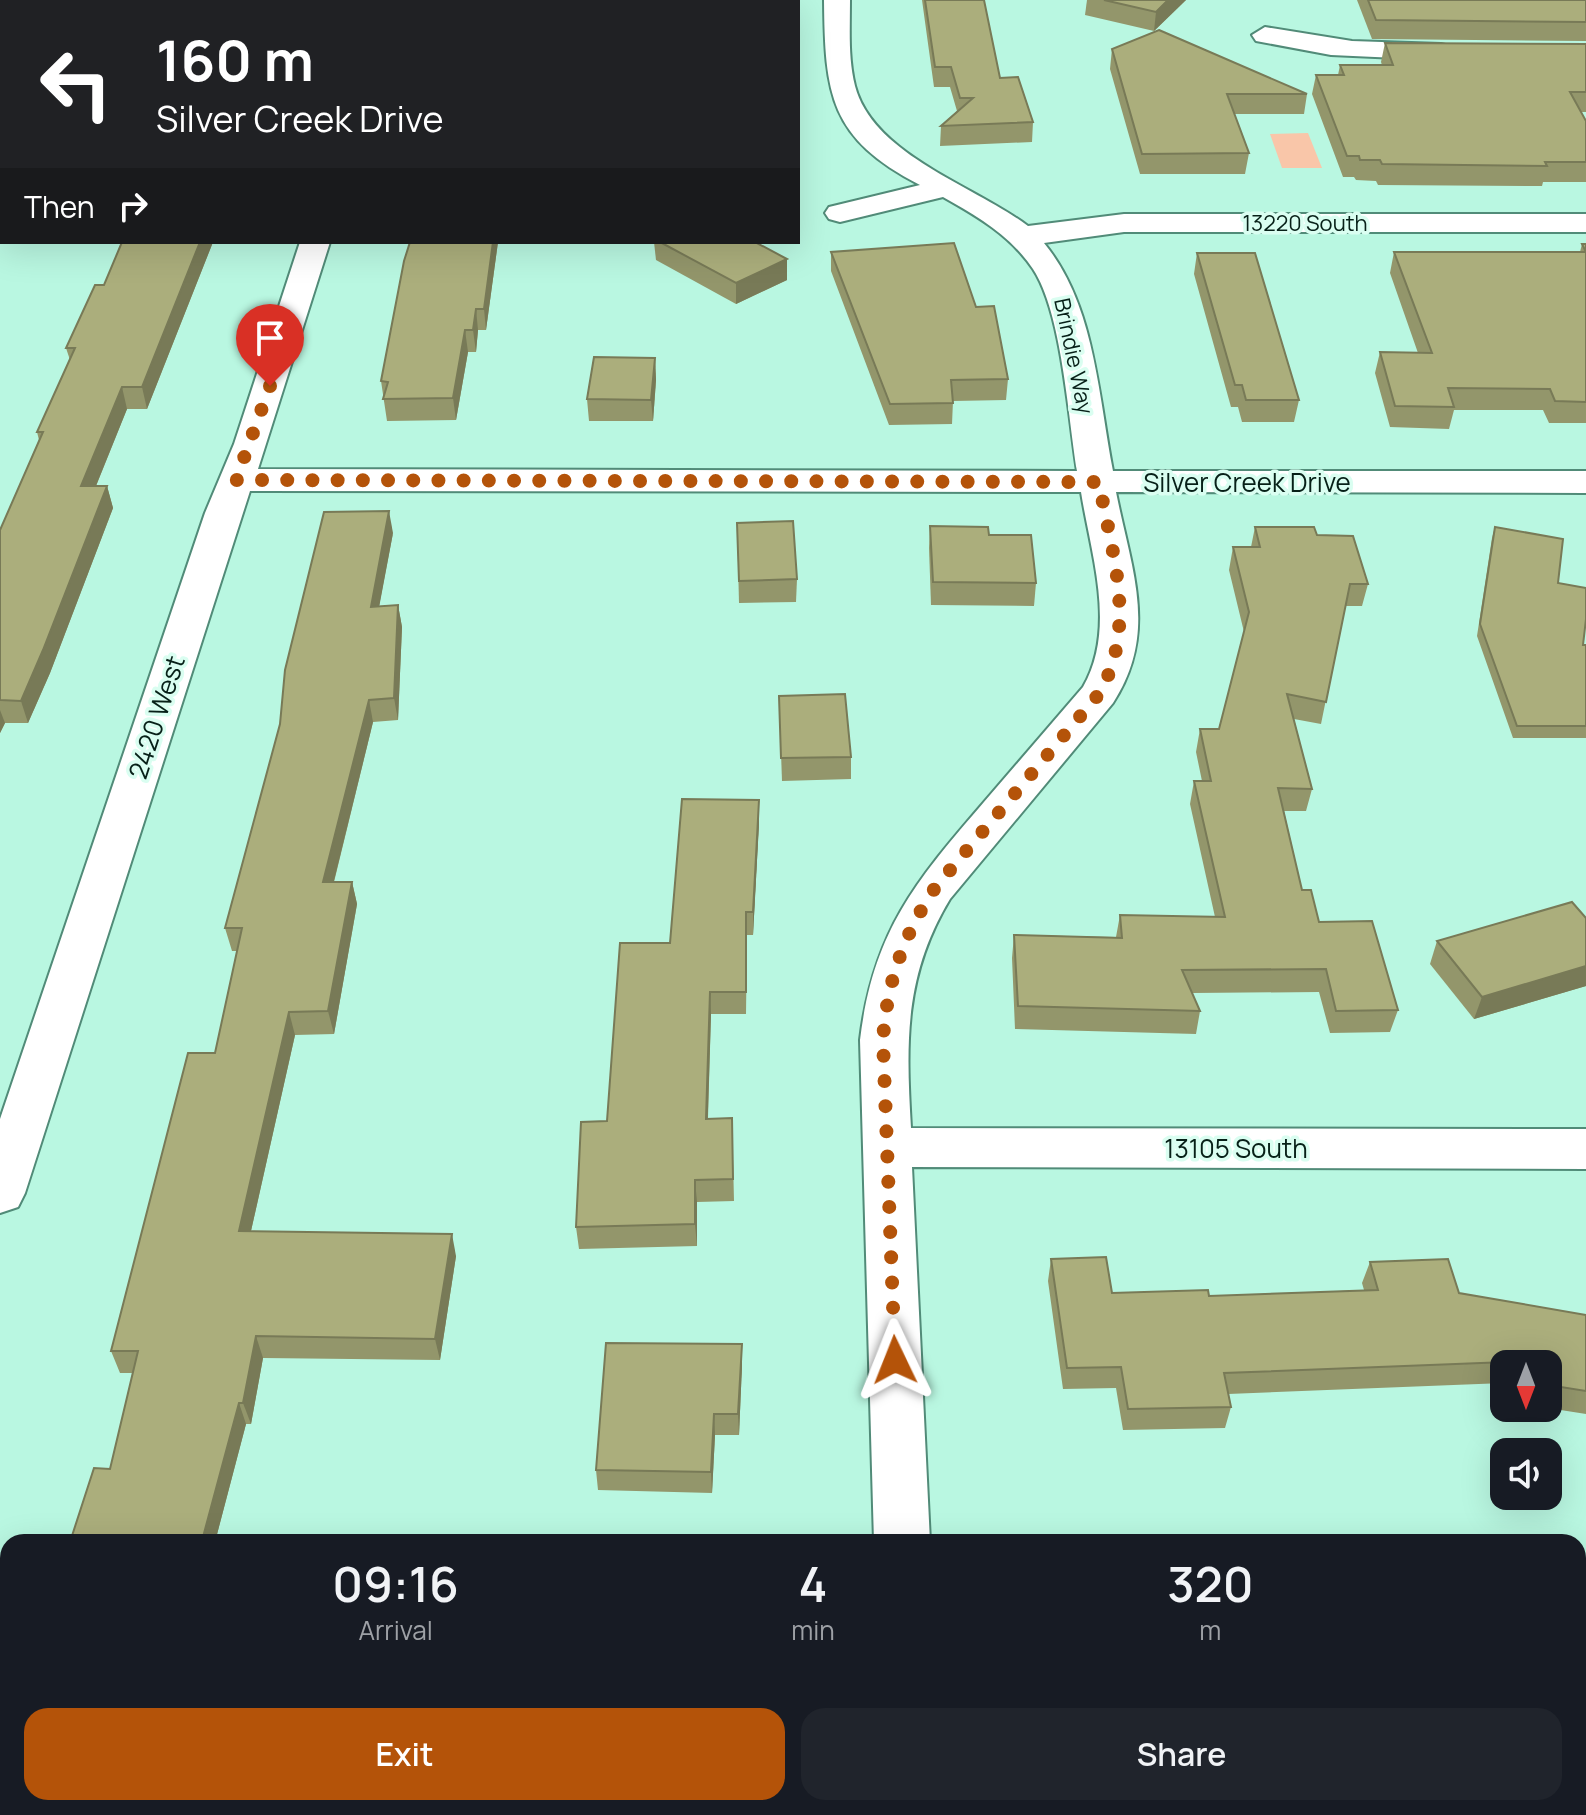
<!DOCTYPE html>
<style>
:root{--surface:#171b24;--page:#20242c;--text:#f1f3f6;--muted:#9ea1a6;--accent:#b45309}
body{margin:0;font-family:Manrope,sans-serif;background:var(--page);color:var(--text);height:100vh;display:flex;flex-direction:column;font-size:30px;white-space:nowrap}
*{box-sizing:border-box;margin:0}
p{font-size:26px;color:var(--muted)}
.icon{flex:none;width:44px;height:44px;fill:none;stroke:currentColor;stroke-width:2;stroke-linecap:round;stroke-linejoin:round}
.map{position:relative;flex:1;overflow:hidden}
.drawer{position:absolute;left:0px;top:1534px;width:1586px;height:282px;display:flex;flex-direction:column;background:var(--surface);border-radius:24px 24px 0 0;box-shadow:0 8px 32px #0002}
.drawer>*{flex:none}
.top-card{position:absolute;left:0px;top:0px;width:800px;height:244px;box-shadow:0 8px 32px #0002;background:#202124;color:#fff;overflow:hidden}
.needle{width:52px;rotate:180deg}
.fabs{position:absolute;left:1490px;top:1350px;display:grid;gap:16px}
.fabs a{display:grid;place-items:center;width:72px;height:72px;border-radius:16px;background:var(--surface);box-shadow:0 8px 32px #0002;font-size:40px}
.pin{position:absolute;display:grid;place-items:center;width:68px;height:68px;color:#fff;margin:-82px -34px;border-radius:50% 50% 50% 0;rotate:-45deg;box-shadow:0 0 8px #0007}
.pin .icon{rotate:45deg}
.me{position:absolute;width:88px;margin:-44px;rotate:358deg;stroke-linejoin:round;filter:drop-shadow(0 0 6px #0008)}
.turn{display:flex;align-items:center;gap:28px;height:168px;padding:0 24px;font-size:36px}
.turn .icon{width:104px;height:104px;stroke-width:2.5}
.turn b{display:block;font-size:56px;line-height:68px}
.then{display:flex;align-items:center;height:76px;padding:0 24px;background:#0003;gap:16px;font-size:30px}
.eta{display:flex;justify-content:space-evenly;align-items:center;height:136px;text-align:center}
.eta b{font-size:48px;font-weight:600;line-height:56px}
.action{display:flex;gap:16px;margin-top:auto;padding:16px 24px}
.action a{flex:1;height:92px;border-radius:24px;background:var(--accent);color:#fff;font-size:32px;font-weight:600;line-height:92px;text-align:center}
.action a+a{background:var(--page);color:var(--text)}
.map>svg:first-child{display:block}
.green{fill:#f9c6a9}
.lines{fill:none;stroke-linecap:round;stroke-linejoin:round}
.minor-casing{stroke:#518b78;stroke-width:4}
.minor{fill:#fff;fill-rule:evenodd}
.wall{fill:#93966b}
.shaded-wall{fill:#787a57}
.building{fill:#abae7c;stroke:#787a57;stroke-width:2}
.route{stroke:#b45309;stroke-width:14;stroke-dasharray:0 25.2}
.labels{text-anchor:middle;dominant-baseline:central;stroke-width:7;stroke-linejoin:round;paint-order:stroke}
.far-street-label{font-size:22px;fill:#072018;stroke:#dafef1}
.street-label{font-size:26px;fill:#072018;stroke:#dafef1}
</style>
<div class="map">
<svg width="1586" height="1815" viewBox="0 0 1586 1815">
<rect width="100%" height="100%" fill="#b9f7e1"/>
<polygon class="green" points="1308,133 1322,168 1282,168 1270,134"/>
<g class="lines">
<defs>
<g id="minor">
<path d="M824,0H850C850,29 848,58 855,86C873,155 975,186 1028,226L1124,214H1586V232H1124L1044,243C1095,305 1098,394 1113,471H1586V493L1116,492C1131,569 1159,632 1113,703L950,899C904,975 906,1042 911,1128L1586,1129V1169L912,1167L930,1542H874L860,1040C873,932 915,882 984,802C1017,764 1050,725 1083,687C1117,628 1091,555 1081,492L250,491L25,1193L18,1207L0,1213V1119L205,513L234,444L300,242H330L258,469L1077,471C1068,416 1062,313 1033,269C1011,236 977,216 943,197L840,222L829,219L825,213L829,207L920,185C829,138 825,94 824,0Z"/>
<polygon points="1265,27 1352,41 1441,44 1450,46 1454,52 1450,58 1441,60 1331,55 1256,41 1252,35"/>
<rect x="0" y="44" width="2" height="16"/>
<rect x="881" y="1808" width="62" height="7"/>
</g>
</defs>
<use href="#minor" class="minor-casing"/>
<use href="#minor" class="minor"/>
</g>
<g class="wall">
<polygon points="922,0 984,0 1000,78 1033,122 1032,142 940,146 941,126 957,111 950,87 934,87"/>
<polygon points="1087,0 1186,0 1154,31 1085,15"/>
<polygon points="1357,0 1586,0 1586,41 1372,39"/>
<polygon points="1385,43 1586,44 1586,112 1581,112 1586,121 1586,182 1543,182 1542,186 1378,185 1376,181 1356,180 1354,177 1343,177 1312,94 1316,75 1338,75 1340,65 1382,65 1381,62"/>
<polygon points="1112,49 1307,94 1304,114 1234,114 1249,153 1245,174 1140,174 1110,69"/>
<polygon points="122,242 213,242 147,409 127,409 96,486 107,486 113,508 50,673 28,723 5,723 0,733 0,530 39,440 37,432 70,360 66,348 104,285"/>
<polygon points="498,242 486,330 478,330 476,352 468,352 456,420 387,421 381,381"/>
<polygon points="654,242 755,242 787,259 787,280 736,304 656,260"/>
<polygon points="1582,244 1586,244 1586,423 1549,423 1543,410 1454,410 1449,429 1390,427 1375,373 1380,352 1418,353 1390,273 1394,252 1580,252"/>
<polygon points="831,252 976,307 1008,379 1006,400 953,401 952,424 889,425 831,271"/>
<polygon points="1197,253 1299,400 1294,422 1242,422 1238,407 1231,407 1194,274"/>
<polygon points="655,358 656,380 653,421 589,421 587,399"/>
<polygon points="737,523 797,579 796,602 739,603"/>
<polygon points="930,526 989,535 1036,583 1034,606 931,605 929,548"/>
<polygon points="1255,527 1317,535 1368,584 1362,606 1345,606 1321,724 1294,719 1312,789 1306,811 1284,811 1302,890 1319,922 1398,1010 1390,1032 1330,1033 1319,992 1192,993 1200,1011 1196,1034 1015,1029 1012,958 1014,935 1116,937 1120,915 1215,917 1190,804 1194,781 1202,781 1196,752 1200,729 1219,729 1244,632 1229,570 1233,547 1251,547"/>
<polygon points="1495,527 1558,583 1583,645 1586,645 1586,738 1513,738 1477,636 1492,538"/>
<polygon points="393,533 379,606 398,605 402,627 398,720 373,722 334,882 352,882 357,904 334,1034 295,1035 251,1231 456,1256 440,1360 263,1358 251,1424 246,1424 216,1538 70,1542 110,1469 133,1373 120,1373 111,1351 215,1053 237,951 232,951 225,928"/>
<polygon points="779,696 851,757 851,779 782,781"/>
<polygon points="759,823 753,935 747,935 746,1014 711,1014 708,1118 732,1118 734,1201 697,1202 697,1246 579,1249 576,1227 607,1121 670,943"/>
<polygon points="1586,918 1586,986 1474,1019 1430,964 1437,941"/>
<polygon points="1051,1259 1112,1293 1209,1296 1364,1290 1362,1283 1370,1262 1459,1293 1586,1315 1586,1414 1548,1408 1548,1364 1504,1364 1504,1383 1228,1394 1231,1407 1225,1428 1123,1430 1116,1388 1063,1389 1048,1281"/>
<polygon points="742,1344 742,1365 739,1435 715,1435 712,1493 598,1490 596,1470"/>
<polygon points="1124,1808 1231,1808 1230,1811"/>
<polygon points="1461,1808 1567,1808 1569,1815 1463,1815"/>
</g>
<g class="shaded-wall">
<polygon points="1168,0 1186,0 1154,31 1156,12"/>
<polygon points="2,147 2,178 0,182 0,150"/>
<polygon points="2,201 2,233 0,237 0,205"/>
<polygon points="200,242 213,242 147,409 142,387"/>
<polygon points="493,242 498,242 486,330 484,309"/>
<polygon points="787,259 787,280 736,304 736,283"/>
<polygon points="476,309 478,330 476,352 473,330"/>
<polygon points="465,330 468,352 456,420 453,398"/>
<polygon points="655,358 656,380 653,421 651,400"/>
<polygon points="122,387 127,409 87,508 81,486"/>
<polygon points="107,486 113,508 50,673 28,723 21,701"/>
<polygon points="389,511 393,533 375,629 371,607"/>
<polygon points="398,605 402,627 398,720 394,698"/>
<polygon points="369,700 373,722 328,905 323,882"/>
<polygon points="0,710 5,723 0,733"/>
<polygon points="759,800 759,823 753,935 753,912"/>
<polygon points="352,882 357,904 334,1034 328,1011"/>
<polygon points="1586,966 1586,986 1474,1019 1482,997"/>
<polygon points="710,992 711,1014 707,1141 706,1119"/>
<polygon points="289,1012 295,1035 246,1253 239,1231"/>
<polygon points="695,1180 697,1202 697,1246 695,1224"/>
<polygon points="452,1234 456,1256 440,1360 435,1339"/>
<polygon points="256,1336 263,1358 251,1424 243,1403"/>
<polygon points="742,1344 742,1365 739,1435 738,1414"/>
<polygon points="239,1403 246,1424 215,1542 203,1537"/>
<polygon points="714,1414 715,1435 712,1493 711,1472"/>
<polygon points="151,1808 165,1808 163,1815 149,1815"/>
</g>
<g class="building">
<polygon points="469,0 545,0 547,2 471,2"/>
<rect x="700" y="0" width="60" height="2"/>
<polygon points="925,0 984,0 1000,78 1018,77 1033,122 941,126 973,98 960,98 951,67 935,67"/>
<polygon points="1104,0 1168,0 1156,12"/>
<polygon points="1368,0 1586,0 1586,22 1376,20"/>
<polygon points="1159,30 1307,94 1227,94 1249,153 1142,154 1112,49"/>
<polygon points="1385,43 1586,44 1586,92 1570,92 1586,121 1586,162 1545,162 1547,166 1382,164 1380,160 1360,160 1359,156 1347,156 1316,75 1344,75 1340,65 1393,65"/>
<polygon points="0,76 2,76 2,147 0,150"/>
<polygon points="0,177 2,177 2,201 0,205"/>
<polygon points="122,242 200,242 142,387 122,387 81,486 107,486 43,650 21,701 0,700 0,530 43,432 37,432 75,348 66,348 95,285 104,285"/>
<polygon points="410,242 493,242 484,309 476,309 473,330 465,330 453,398 383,399 388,382 381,381 404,261"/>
<polygon points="660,242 755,242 787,259 736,283"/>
<polygon points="954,243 976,307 994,306 1008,379 951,380 953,403 890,404 831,252"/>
<polygon points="1582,244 1586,244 1586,402 1555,401 1550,389 1448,388 1454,407 1395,406 1380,352 1432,353 1394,252 1586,252"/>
<polygon points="1197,253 1255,253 1299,400 1246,400 1242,385 1235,385"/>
<polygon points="594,357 655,358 651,400 587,399"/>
<polygon points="389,511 371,607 398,605 394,698 369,700 323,882 352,882 328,1011 289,1012 239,1231 452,1234 435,1339 256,1336 243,1403 239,1403 203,1537 291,1542 70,1542 94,1468 110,1469 138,1351 111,1351 188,1053 215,1053 242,928 225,928 280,724 285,670 324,512"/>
<polygon points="793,521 797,579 739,581 737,523"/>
<polygon points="930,526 988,527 989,535 1031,535 1036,583 933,582"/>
<polygon points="1255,527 1314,527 1317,535 1353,536 1368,584 1350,584 1326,702 1287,694 1312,789 1278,788 1302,890 1311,890 1319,922 1372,921 1398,1010 1336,1011 1326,969 1182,970 1200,1011 1018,1006 1014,935 1122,938 1120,915 1225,917 1194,781 1211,781 1200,729 1219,729 1249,612 1233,547 1260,547"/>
<polygon points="1495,527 1563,539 1558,583 1586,588 1586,619 1583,645 1586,645 1586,726 1517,726 1480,624"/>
<polygon points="845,694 851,757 781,758 779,696"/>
<polygon points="682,799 759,800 753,912 746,912 746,992 710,992 706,1119 732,1118 733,1179 695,1180 695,1224 576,1227 581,1122 607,1121 620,943 670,943"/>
<polygon points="1572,902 1586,918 1586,966 1482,997 1437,941"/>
<polygon points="1106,1257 1112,1293 1208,1290 1209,1296 1378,1290 1370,1262 1448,1259 1459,1293 1586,1315 1586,1391 1548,1385 1548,1364 1535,1364 1535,1361 1224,1373 1231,1407 1128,1409 1121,1367 1067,1368 1051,1259"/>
<polygon points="606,1343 742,1344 738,1414 714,1414 711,1472 596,1470"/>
<polygon points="34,1808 151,1808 149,1815 33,1815"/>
<polygon points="1477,1808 1567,1808 1569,1815 1478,1815"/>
</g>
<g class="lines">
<path class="route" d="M270,386L236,480L1099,482C1112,555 1138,626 1099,694L935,888C903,936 887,982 883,1040L895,1360"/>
</g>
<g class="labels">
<g class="far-street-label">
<text x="1305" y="223">13220 South</text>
<text transform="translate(1074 356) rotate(78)">Brindie Way</text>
</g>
<g class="street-label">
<text x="1247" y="482">Silver Creek Drive</text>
<text transform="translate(156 717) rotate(-72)">2420 West</text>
<text x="1236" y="1148">13105 South</text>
</g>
</g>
</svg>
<div class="fabs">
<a><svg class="needle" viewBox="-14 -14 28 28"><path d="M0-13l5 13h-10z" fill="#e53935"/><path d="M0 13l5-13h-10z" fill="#9ea1a6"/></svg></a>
<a><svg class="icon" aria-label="sound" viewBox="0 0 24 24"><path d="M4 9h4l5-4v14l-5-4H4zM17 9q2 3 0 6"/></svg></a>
</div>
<div class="pin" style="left:270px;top:386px;background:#d93025"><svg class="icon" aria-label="arrive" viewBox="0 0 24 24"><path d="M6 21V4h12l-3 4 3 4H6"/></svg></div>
<svg class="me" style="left:895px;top:1360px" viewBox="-20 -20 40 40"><path d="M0-17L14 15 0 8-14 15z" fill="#b45309" stroke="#fff" stroke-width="4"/></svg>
<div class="top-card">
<div class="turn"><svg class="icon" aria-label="left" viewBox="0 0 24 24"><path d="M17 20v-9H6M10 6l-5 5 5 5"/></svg><div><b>160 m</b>Silver Creek Drive</div></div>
<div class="then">Then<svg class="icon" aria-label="right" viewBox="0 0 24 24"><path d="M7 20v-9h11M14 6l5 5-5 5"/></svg></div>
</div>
<section class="drawer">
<div class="eta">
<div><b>09:16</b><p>Arrival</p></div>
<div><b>4</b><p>min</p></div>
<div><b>320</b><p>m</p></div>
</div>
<div class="action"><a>Exit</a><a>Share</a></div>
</section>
</div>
